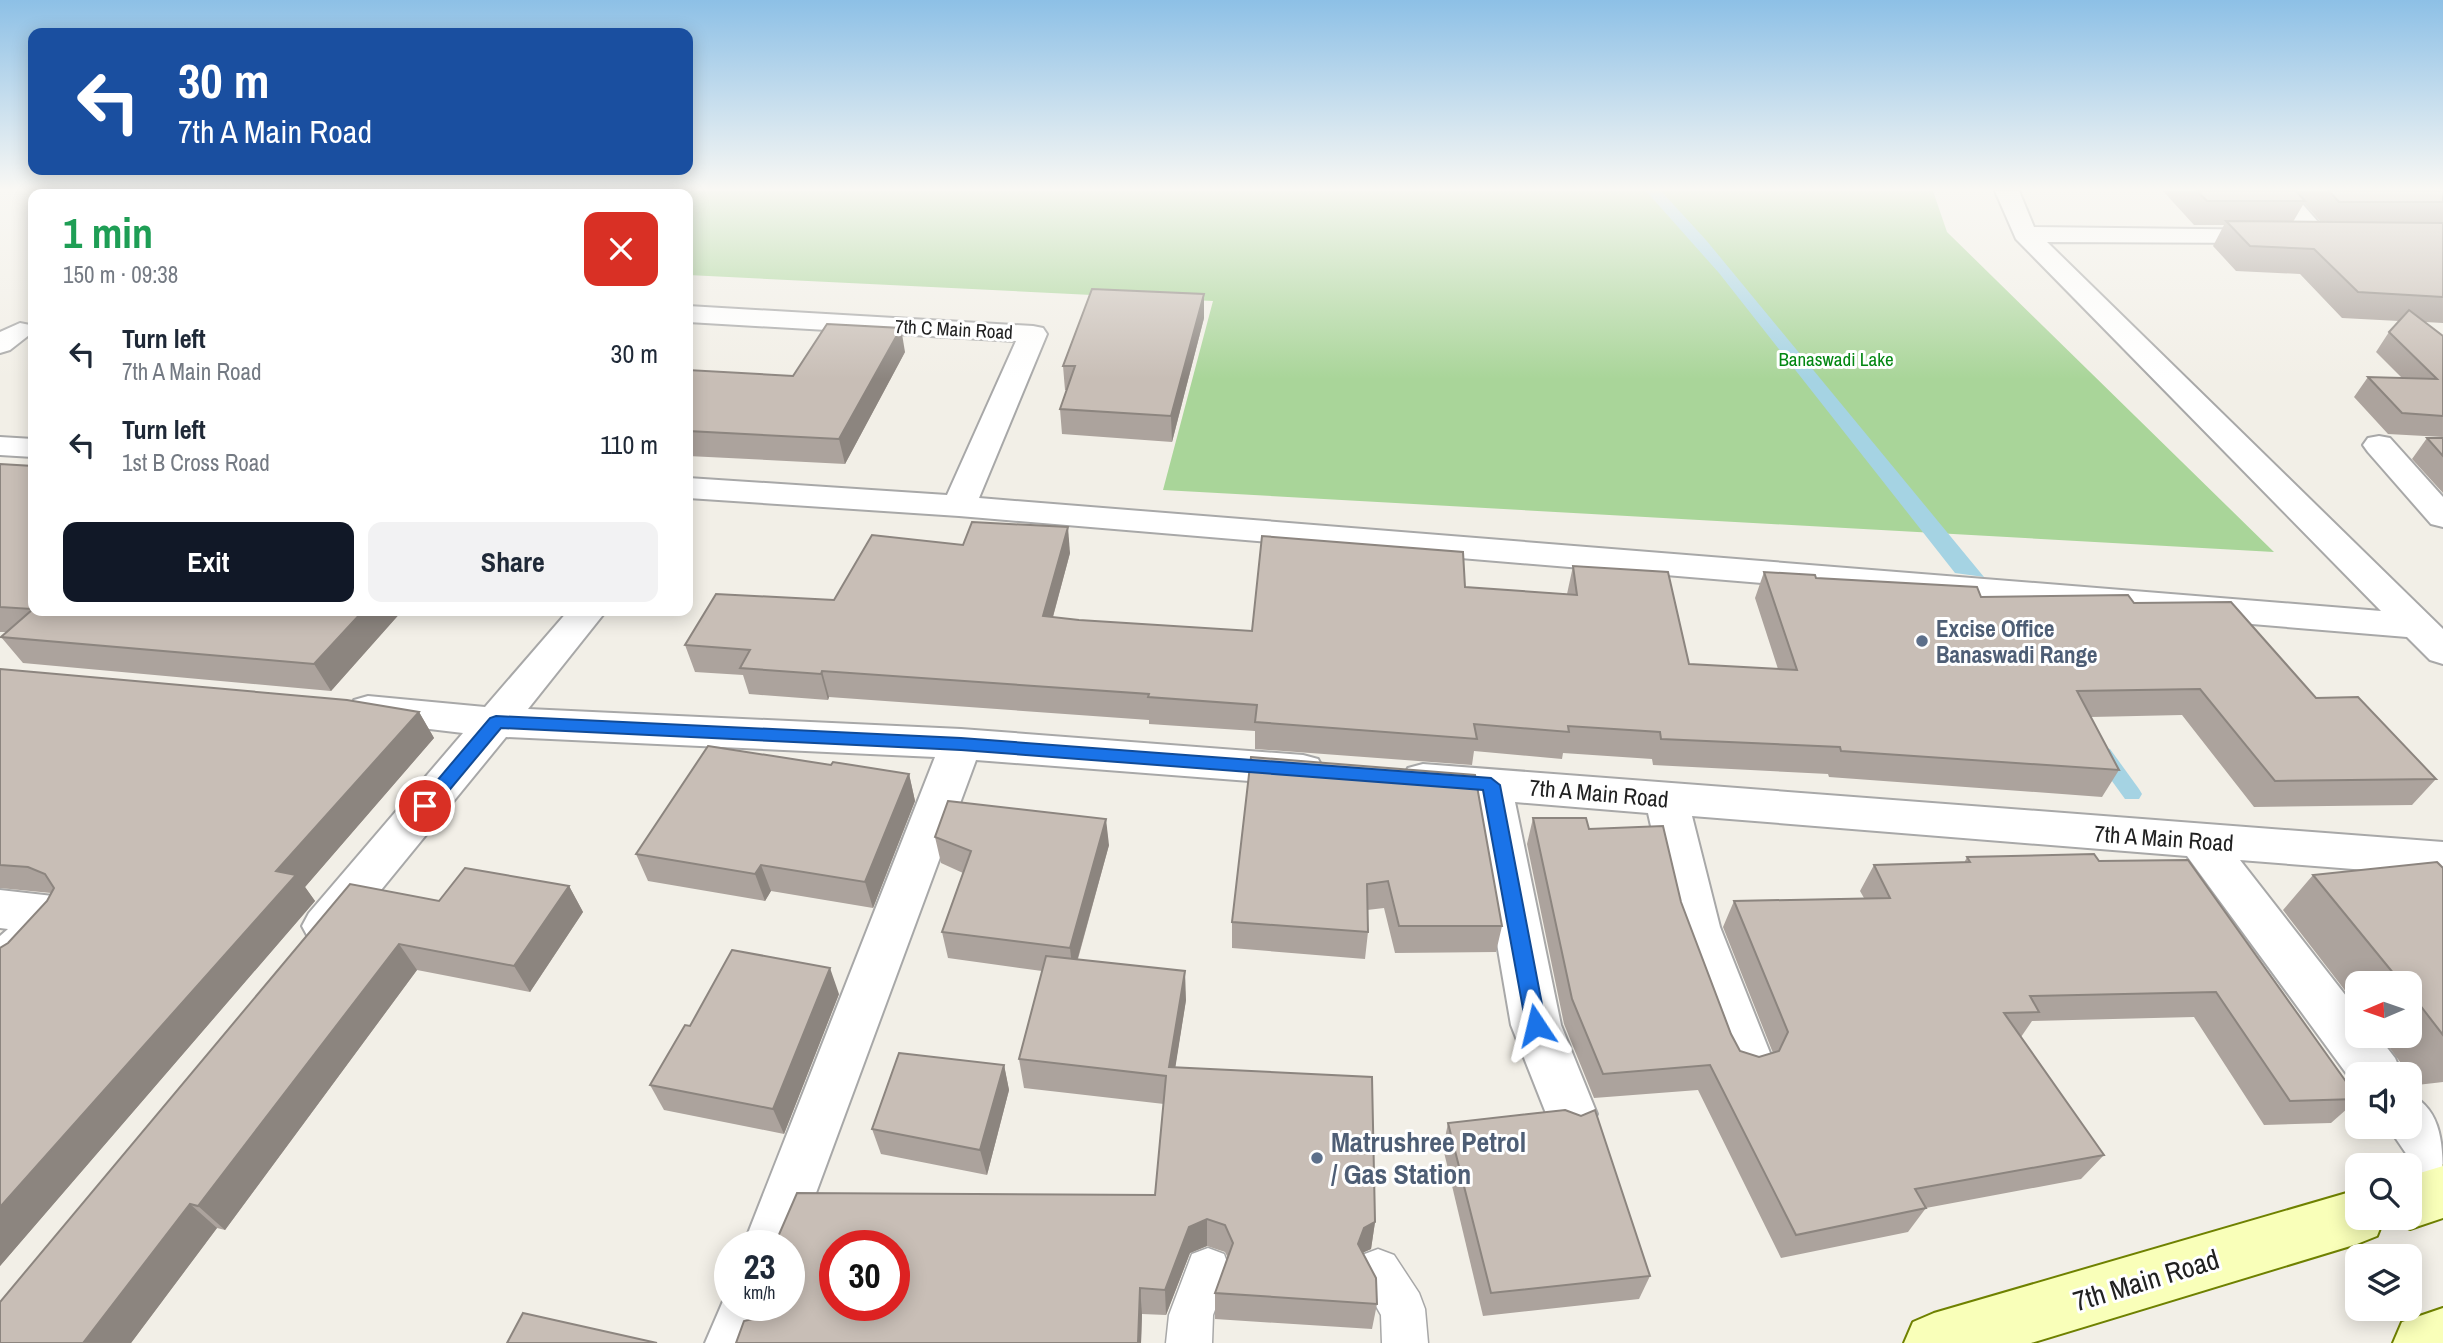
<!DOCTYPE html>
<meta charset="utf-8">
<style>
:root{--surface:#fff;--page:#f2f2f3;--text:#1f2937;--muted:#747a83;--accent:#111827}
body{margin:0;font-family:"Archivo Narrow",sans-serif;background:var(--page);color:var(--text);height:100vh;display:flex;flex-direction:column;font-size:26px;white-space:nowrap}
*{box-sizing:border-box;margin:0}
p{font-size:23px;color:var(--muted)}
.icon{flex:none;width:38px;height:38px;fill:none;stroke:currentColor;stroke-width:2;stroke-linecap:round;stroke-linejoin:round}
.map{position:relative;flex:1;overflow:hidden}
.panel{position:absolute;left:28px;top:189px;width:665px;height:427px;display:flex;flex-direction:column;background:var(--surface);border-radius:14px;box-shadow:0 4px 18px #0003}
.panel>*{flex:none}
.top-card{position:absolute;left:28px;top:28px;width:665px;height:147px;border-radius:14px;box-shadow:0 4px 18px #0003;background:#1a4fa0;color:#fff;overflow:hidden}
.needle{width:46px;rotate:268deg}
.buttons{position:absolute;left:2345px;top:971px;display:grid;gap:14px}
.buttons a{display:grid;place-items:center;width:77px;height:77px;border-radius:14px;background:var(--surface);box-shadow:0 4px 18px #0003;font-size:35px}
.speed{position:absolute;left:714px;top:1230px;display:flex;gap:14px;font-size:35px;font-weight:700;text-align:center}
.speed>*{display:grid;place-content:center;width:91px;height:91px;border-radius:50%;background:var(--surface);box-shadow:0 4px 18px #0003;line-height:1}
.speed small{font-size:18px;font-weight:400}
.speed .limit{border:10px solid #d22;background:#fff;color:#111}
.pin{position:absolute;display:grid;place-items:center;width:60px;height:60px;color:#fff;margin:-30px;border:4px solid #fff;border-radius:50%;box-shadow:0 2px 7px #0007}
.me{position:absolute;width:77px;margin:-38px;rotate:350deg;stroke-linejoin:round;filter:drop-shadow(0 0 5px #0008)}
.turn{display:flex;align-items:center;gap:24px;height:147px;padding:0 35px;font-size:32px}
.turn .icon{width:91px;height:91px;stroke-width:2.5}
.turn b{display:block;font-size:49px;line-height:60px}
.round{display:grid;place-items:center;flex:none;width:74px;height:74px;border-radius:14px;background:var(--page)}
.summary{display:flex;align-items:center;justify-content:space-between;height:119px;padding:0 35px}
h1{font-size:42px;font-weight:700;line-height:52px;color:#1e9e55}
.cta{display:flex;gap:14px;margin-top:auto;padding:14px 35px}
.cta a{flex:1;height:80px;border-radius:14px;background:var(--accent);color:#fff;font-size:28px;font-weight:700;line-height:80px;text-align:center}
.cta a+a{background:var(--page);color:var(--text)}
ul{padding:0;list-style:none}
li{display:flex;align-items:center;gap:21px;height:91px;padding:0 35px}
li div{flex:1}
li b{display:block;font-size:26px}
li em{font-style:normal}
.map>svg:first-child{display:block}
.forest{fill:#a9d599}
.water{fill:#a5d3e3}
.lines{fill:none;stroke-linecap:round;stroke-linejoin:round}
.stream{fill:#a5d3e3;fill-rule:evenodd}
.service-casing{stroke:#a8a8a8;stroke-width:3}
.minor-casing{stroke:#a8a8a8;stroke-width:4}
.secondary-casing{stroke:#6f8100;stroke-width:4}
.service{fill:#fff;fill-rule:evenodd}
.minor{fill:#fff;fill-rule:evenodd}
.secondary{fill:#f9ffb9;fill-rule:evenodd}
.wall{fill:#aca39d;fill-rule:evenodd}
.shaded-wall{fill:#8c857f}
.building{fill:#c8beb6;stroke:#8c857f;stroke-width:2;fill-rule:evenodd}
.route{fill:#1a73e8;stroke:#114b97;stroke-width:2}
.service-dot{fill:#5c6f8a;stroke:#fff;stroke-width:2.5}
.labels{text-anchor:middle;dominant-baseline:central;stroke-width:6;stroke-linejoin:round;paint-order:stroke}
.far-street-label{font-size:19px;fill:#212121;stroke:#fff}
.far-park-label{font-size:19px;fill:#038712;stroke:#fff}
.service-label{font-size:23px;font-weight:bold;fill:#4e5e75;stroke:#fff;text-anchor:start}
.street-label{font-size:23px;fill:#212121;stroke:#fff}
.near-service-label{font-size:28px;font-weight:bold;fill:#4e5e75;stroke:#fff;text-anchor:start}
.near-street-label{font-size:28px;fill:#212121;stroke:#fff}
</style>
<div class="map">
<svg width="2443" height="1343" viewBox="0 0 2443 1343">
<rect width="100%" height="100%" fill="#f2efe7"/>
<polygon class="forest" points="233,191 1933,191 1947,232 2274,552 1163,490 1213,301 688,275 688,194 229,194"/>
<polygon class="water" points="1646,191 1661,191 1706,240 1984,577 1955,573 1719,273"/>
<g class="lines">
<polygon class="stream" points="2103,747 2110,749 2139,789 2142,794 2139,799 2125,799 2096,759 2094,754 2096,749"/>
<defs>
<g id="service">
<polygon points="1208,1248 1224,1254 1230,1270 1213,1315 1212,1343 1166,1343 1169,1315 1192,1254"/>
<polygon points="1378,1249 1394,1255 1419,1293 1425,1309 1428,1343 1382,1343 1381,1315 1356,1271 1362,1255"/>
</g>
<g id="minor">
<polygon points="1995,191 2019,191 2034,227 2282,230 2286,235 2282,240 2273,243 2047,242 2443,629 2443,664 2430,660 2407,637 959,516 688,498 688,478 947,495 1016,341 688,322 688,306 1033,326 1043,328 1047,334 979,498 2381,611 2016,239"/>
<polygon points="2266,191 2291,191 2326,231 2330,236 2326,241 2308,241"/>
<polygon points="20,323 30,325 33,332 10,350 0,353 0,332"/>
<polygon points="2379,436 2390,438 2443,497 2443,527 2431,524 2368,452 2363,445 2368,438"/>
<polygon points="0,437 33,439 33,457 0,455"/>
<polygon points="568,611 606,611 528,709 961,729 1303,755 1318,759 1324,770 1318,781 1303,785 976,760 789,1266 789,1246 743,1246 935,757 506,737 341,939 325,945 309,939 302,926 309,913 463,733 354,720 348,710 354,700 368,696 485,707"/>
<polygon points="1423,764 2443,842 2443,876 2240,860 2357,1010 2357,1036 2378,1036 2395,1058 2402,1074 2357,1074 2357,1088 2187,856 1692,816 1720,927 1772,1058 1765,1074 1747,1080 1729,1074 1722,1058 1674,927 1648,813 1515,802 1561,1025 1597,1114 1589,1131 1571,1138 1553,1131 1511,1025 1472,798 1423,794 1408,790 1402,779 1408,768"/>
<path d="M0,890L53,896L69,902L76,915C62,942 29,976 0,986V936L8,929L0,928Z"/>
<path d="M2410,1094C2443,1111 2443,1146 2443,1187L2424,1180L2388,1127H2410Z"/>
<polygon points="730,1285 730,1306 778,1306 765,1343 705,1343"/>
</g>
<g id="secondary">
<polygon points="2443,1166 2443,1218 2410,1229 2391,1221 2389,1218 2410,1218 2410,1176"/>
<polygon points="2357,1190 2357,1218 2384,1218 2377,1236 2357,1244 2031,1343 1904,1343 1913,1322 1934,1313"/>
<polygon points="2443,1308 2443,1343 2393,1343 2402,1322"/>
</g>
</defs>
<use href="#service" class="service-casing"/>
<use href="#minor" class="minor-casing"/>
<use href="#secondary" class="secondary-casing"/>
<use href="#service" class="service"/>
<use href="#minor" class="minor"/>
<use href="#secondary" class="secondary"/>
</g>
<g class="wall">
<path d="M2163,191H2443V323L2425,322L2443,336V437L2388,434L2354,397L2368,377L2402,378L2376,352L2389,332L2399,321L2342,318L2300,274L2236,271L2213,246L2224,225H2194ZM2304,203L2321,222H2293Z"/>
<polygon points="1204,318 1172,442 1062,434 1060,409 1067,390 1065,390 1063,366"/>
<polygon points="905,352 845,464 688,456 688,370 793,376"/>
<polygon points="2427,438 2443,438 2443,493 2412,459"/>
<polygon points="0,464 33,611 402,611 331,691 23,663 1,637 6,632 0,632"/>
<polygon points="963,545 1070,553 1053,617 1079,620 1252,631 1465,587 1567,594 1573,566 1689,664 1778,669 1755,598 1764,572 1981,597 2134,603 2316,698 2436,779 2412,805 2254,807 2182,715 2091,717 2119,770 2102,797 1829,777 1828,774 1653,765 1652,759 1563,753 1562,759 1474,751 1472,765 1255,749 1255,731 1149,724 1149,720 829,697 828,700 749,694 743,675 695,672 685,645 834,600"/>
<polygon points="0,669 419,712 434,738 305,887 315,901 0,1266 0,948 8,943 47,901 51,893 0,888"/>
<polygon points="1251,757 1502,926 1496,952 1395,953 1384,908 1367,910 1368,932 1365,959 1232,948 1232,922"/>
<polygon points="831,765 909,774 915,801 873,908 771,891 765,901 648,881 636,854"/>
<polygon points="1533,818 1589,829 1681,902 1731,1034 1740,1051 1759,1057 1773,1053 1723,927 1734,901 1864,898 1860,891 1874,865 1964,863 1967,857 2099,861 2357,1097 2357,1100 2331,1123 2264,1125 2194,1017 2032,1021 2021,1037 2104,1155 2081,1179 1926,1208 1908,1232 1781,1258 1698,1090 1594,1098 1564,1024 1527,844"/>
<polygon points="935,837 1109,845 1078,959 1186,1000 1175,1067 1375,1222 1371,1249 1362,1253 1377,1304 1372,1329 1215,1319 1215,1293 1228,1258 1225,1252 1207,1246 1190,1253 1166,1315 1142,1314 1141,1343 736,1343 753,1319 1155,1195 1164,1104 1024,1088 1019,1059 1042,971 948,958 942,932 963,873 941,863"/>
<polygon points="2443,868 2443,1082 2417,1085 2381,1036 2410,1036 2410,984 2357,984 2357,1006 2283,910 2313,875"/>
<polygon points="569,886 583,912 530,992 417,970 225,1230 217,1228 131,1343 0,1343 439,901"/>
<polygon points="839,994 784,1134 664,1110 650,1085 690,1026"/>
<polygon points="1004,1065 1009,1090 987,1175 881,1154 872,1129"/>
<polygon points="1448,1123 1650,1276 1639,1299 1483,1316 1443,1148"/>
</g>
<g class="shaded-wall">
<polygon points="1204,294 1204,318 1172,442 1171,416"/>
<polygon points="901,328 905,352 845,464 839,439"/>
<polygon points="1068,527 1070,553 1046,642 1043,616"/>
<polygon points="363,611 402,611 331,691 314,664"/>
<polygon points="822,671 829,697 828,700 821,674"/>
<polygon points="419,712 434,738 305,887 315,901 0,1266 0,1207 276,871"/>
<polygon points="909,774 915,801 873,908 865,882"/>
<polygon points="1106,819 1109,845 1073,975 1070,948"/>
<polygon points="761,865 771,891 765,901 755,874"/>
<polygon points="569,886 583,912 530,992 514,966"/>
<polygon points="399,944 417,970 225,1230 198,1206"/>
<polygon points="830,968 839,994 784,1134 773,1109"/>
<polygon points="1185,971 1186,1000 1171,1095 1169,1067"/>
<polygon points="1004,1065 1009,1090 987,1175 980,1150"/>
<polygon points="190,1204 217,1228 131,1343 83,1343"/>
<polygon points="1207,1219 1207,1246 1190,1253 1166,1315 1165,1290 1189,1227"/>
<polygon points="1375,1222 1371,1249 1360,1254 1358,1244 1364,1228"/>
<polygon points="1140,1288 1142,1314 1141,1343 1138,1343"/>
</g>
<g class="building">
<polygon points="2197,191 2296,191 2305,201 2207,201"/>
<polygon points="2329,191 2443,191 2443,202 2339,202"/>
<polygon points="2226,221 2443,223 2443,297 2358,292 2314,249 2250,246"/>
<polygon points="1092,289 1204,294 1171,416 1060,409 1075,366 1063,366"/>
<polygon points="2409,310 2443,336 2443,416 2402,413 2368,377 2437,379 2389,332"/>
<polygon points="827,324 901,328 839,439 688,431 688,370 793,376"/>
<polygon points="2427,438 2443,438 2443,456"/>
<polygon points="0,464 33,466 33,611 363,611 314,664 1,637 33,609 0,607"/>
<polygon points="972,522 1068,527 1043,616 1079,620 1252,631 1262,536 1463,552 1465,587 1577,595 1573,566 1668,572 1689,664 1797,670 1764,572 1815,575 1816,578 1977,587 1981,597 2128,595 2134,603 2231,602 2316,698 2358,697 2436,779 2275,781 2200,689 2077,691 2119,770 1841,751 1840,747 1661,739 1660,732 1568,726 1569,732 1474,724 1477,739 1255,722 1257,705 1148,697 1149,694 822,671 821,674 740,668 750,650 685,645 716,594 834,600 872,535 963,545"/>
<polygon points="0,669 347,700 419,712 276,871 296,875 0,1207 0,948 8,943 47,901 54,888 45,874 28,867 0,865"/>
<polygon points="708,746 831,765 833,762 909,774 865,882 761,865 755,874 636,854"/>
<polygon points="1251,757 1475,775 1502,926 1399,926 1388,881 1367,884 1368,932 1232,922"/>
<polygon points="948,801 1106,819 1070,948 942,932 971,851 935,837"/>
<polygon points="1533,818 1586,818 1589,829 1663,826 1681,902 1731,1034 1740,1051 1759,1057 1779,1051 1788,1032 1734,901 1890,898 1874,865 1970,862 1967,857 2094,854 2099,861 2188,860 2357,1097 2357,1099 2290,1101 2216,992 2030,996 2039,1012 2004,1013 2104,1155 1915,1189 1926,1208 1796,1235 1710,1065 1603,1074 1572,999"/>
<polygon points="2437,862 2443,868 2443,1035 2416,1000 2410,1000 2410,984 2395,984 2394,974 2313,875"/>
<polygon points="465,868 569,886 514,966 399,944 198,1206 190,1204 83,1343 0,1343 0,1302 350,884 439,901"/>
<polygon points="732,950 830,968 773,1109 650,1085 685,1025 690,1026"/>
<path d="M1046,956L1185,971L1169,1067L1372,1077L1375,1222L1364,1228L1358,1244L1376,1278L1377,1304L1215,1293L1233,1243L1225,1225L1207,1219L1189,1227L1165,1290L1140,1288L1138,1343H736L744,1321L753,1319L758,1306H789V1246H774L797,1193L1155,1195L1166,1076L1019,1059ZM835,1246H894V1306H835Z"/>
<polygon points="899,1053 1004,1065 980,1150 872,1129"/>
<polygon points="1565,1110 1581,1116 1595,1110 1650,1276 1491,1293 1448,1123"/>
<polygon points="523,1313 657,1343 507,1343"/>
</g>
<linearGradient id="sky" x2="0" y2="1"><stop stop-color="#8dc0e6"/><stop offset="0.5" stop-color="#f9f8f4"/><stop offset="1" stop-color="#f9f8f4" stop-opacity="0"/></linearGradient>
<rect width="2443" height="379" fill="url(#sky)"/>
<polygon class="route" points="496,716 961,738 1491,778 1500,785 1546,1025 1543,1031 1536,1034 1529,1031 1526,1025 1483,790 961,750 501,728 432,811 419,811 417,806 419,802 490,718"/>
<g class="service-dot">
<circle cx="1922" cy="641" r="7"/>
<circle cx="1317" cy="1158" r="7"/>
</g>
<g class="labels">
<g class="far-street-label">
<text transform="translate(954 329) rotate(3)">7th C Main Road</text>
</g>
<g class="far-park-label">
<text x="1836" y="359">Banaswadi Lake</text>
</g>
<g class="service-label">
<text x="1936" y="628">Excise Office<tspan x="1936" dy="26">Banaswadi Range</tspan></text>
</g>
<g class="street-label">
<text transform="translate(1599 793) rotate(5)">7th A Main Road</text>
<text transform="translate(2164 838) rotate(4)">7th A Main Road</text>
</g>
<g class="near-service-label">
<text x="1331" y="1142">Matrushree Petrol<tspan x="1331" dy="32">/ Gas Station</tspan></text>
</g>
<g class="near-street-label">
<text transform="translate(2146 1280) rotate(-17)">7th Main Road</text>
</g>
</g>
</svg>
<div class="buttons">
<a><svg class="needle" viewBox="-14 -14 28 28"><path d="M0-13l5 13h-10z" fill="#e53935"/><path d="M0 13l5-13h-10z" fill="#747a83"/></svg></a>
<a><svg class="icon" aria-label="sound" viewBox="0 0 24 24"><path d="M4 9h4l5-4v14l-5-4H4zM17 9q2 3 0 6"/></svg></a>
<a><svg class="icon" aria-label="search" viewBox="0 0 24 24"><circle cx="10" cy="10" r="6"/><path d="M15 15l6 6"/></svg></a>
<a><svg class="icon" aria-label="layers" viewBox="0 0 24 24"><path d="M12 4l9 5-9 5-9-5zM3 14l9 5 9-5"/></svg></a>
</div>
<div class="speed"><div>23<small>km/h</small></div><div class="limit">30</div></div>
<div class="pin" style="left:425px;top:806px;background:#d93025"><svg class="icon" aria-label="arrive" viewBox="0 0 24 24"><path d="M6 21V4h12l-3 4 3 4H6"/></svg></div>
<svg class="me" style="left:1536px;top:1025px" viewBox="-20 -20 40 40"><path d="M0-17L14 15 0 8-14 15z" fill="#1a73e8" stroke="#fff" stroke-width="4"/></svg>
<div class="top-card">
<div class="turn"><svg class="icon" aria-label="left" viewBox="0 0 24 24"><path d="M17 20v-9H6M10 6l-5 5 5 5"/></svg><div><b>30 m</b>7th A Main Road</div></div>
</div>
<section class="panel">
<div class="summary"><div><h1>1 min</h1><p>150 m · 09:38</p></div><a class="round" style="background:#d93025;color:#fff"><svg class="icon" aria-label="close" viewBox="0 0 24 24"><path d="M6 6l12 12M18 6L6 18"/></svg></a></div>
<ul>
<li><svg class="icon" aria-label="left" viewBox="0 0 24 24"><path d="M17 20v-9H6M10 6l-5 5 5 5"/></svg><div><b>Turn left</b><p>7th A Main Road</p></div><em>30 m</em></li>
<li><svg class="icon" aria-label="left" viewBox="0 0 24 24"><path d="M17 20v-9H6M10 6l-5 5 5 5"/></svg><div><b>Turn left</b><p>1st B Cross Road</p></div><em>110 m</em></li>
</ul>
<div class="cta"><a>Exit</a><a>Share</a></div>
</section>
</div>
